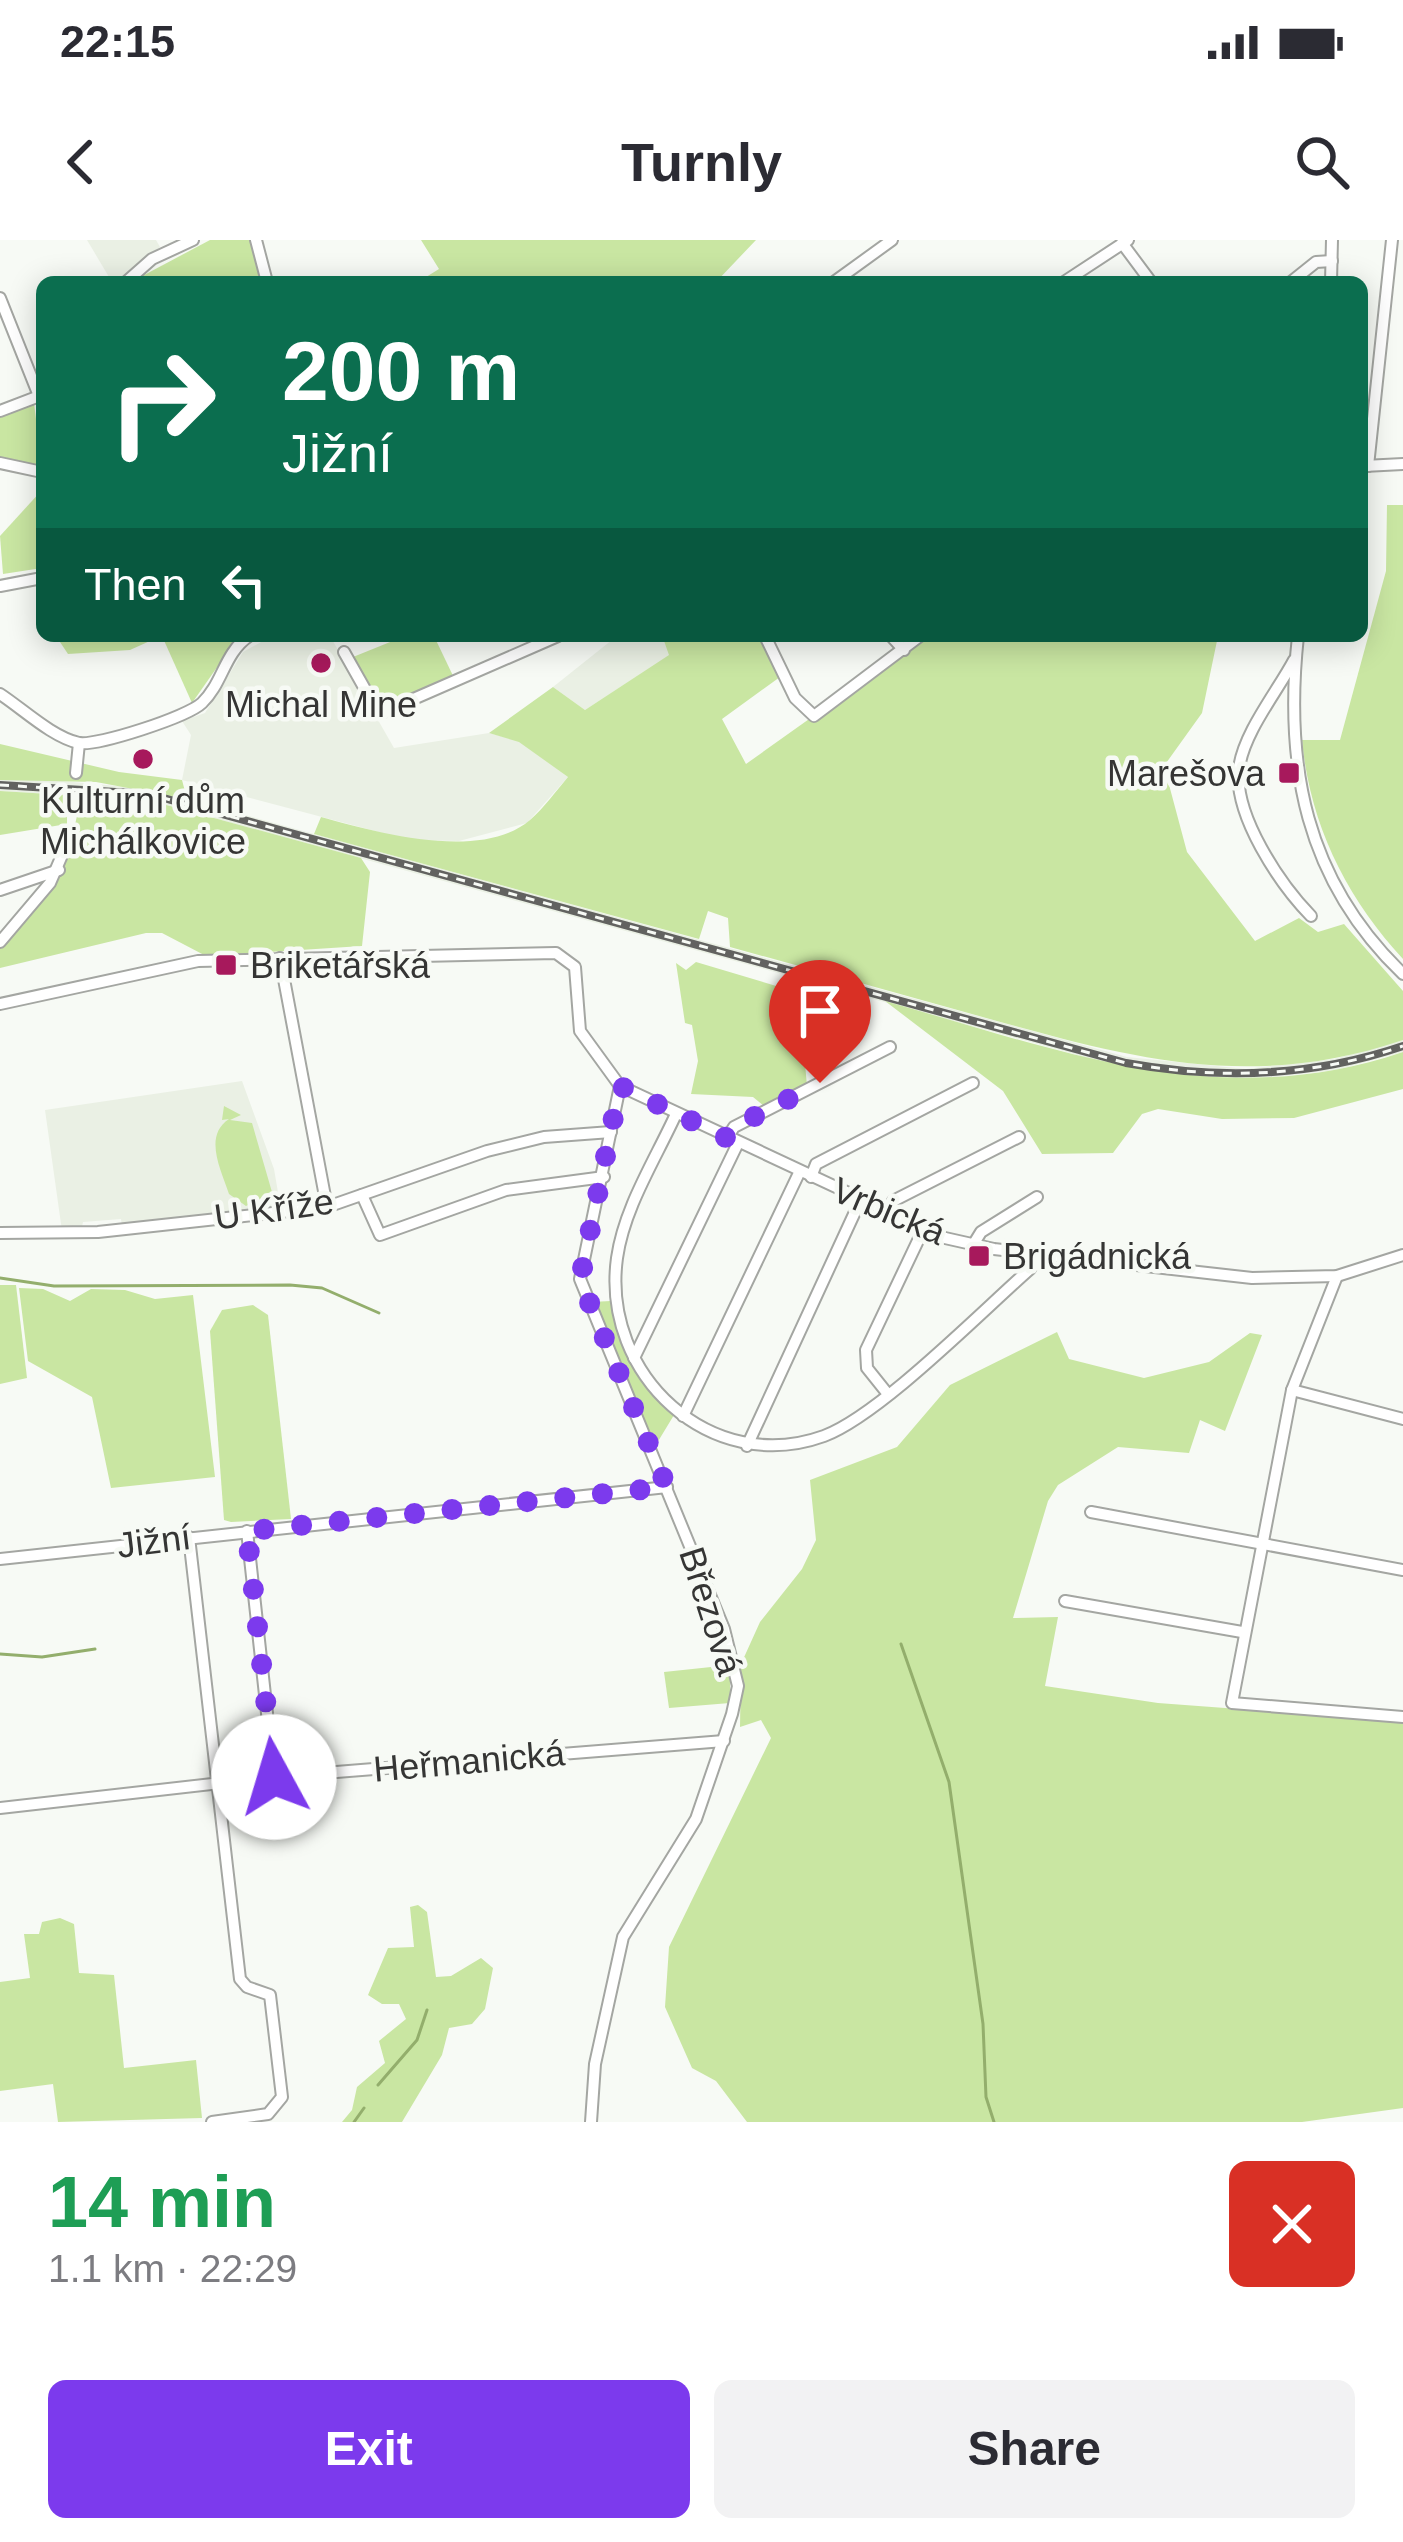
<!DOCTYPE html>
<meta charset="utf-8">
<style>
:root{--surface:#fff;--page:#f2f2f3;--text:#2b2b33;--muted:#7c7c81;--accent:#7c3aed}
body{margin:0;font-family:Arial,sans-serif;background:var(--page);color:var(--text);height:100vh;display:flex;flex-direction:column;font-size:45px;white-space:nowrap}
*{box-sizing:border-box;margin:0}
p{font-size:39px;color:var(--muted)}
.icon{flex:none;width:66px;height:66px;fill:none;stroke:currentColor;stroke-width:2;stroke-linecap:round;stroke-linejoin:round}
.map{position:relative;height:1882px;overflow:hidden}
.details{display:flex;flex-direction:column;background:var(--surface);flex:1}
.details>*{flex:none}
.top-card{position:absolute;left:36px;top:36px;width:1332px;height:366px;border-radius:18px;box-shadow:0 6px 30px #0003;background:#0b6e4f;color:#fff;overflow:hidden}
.pin{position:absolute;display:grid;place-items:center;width:102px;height:102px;color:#fff;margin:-123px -51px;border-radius:50% 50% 50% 0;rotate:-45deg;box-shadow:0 0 12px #0007}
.pin .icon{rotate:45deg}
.me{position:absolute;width:132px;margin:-66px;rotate:354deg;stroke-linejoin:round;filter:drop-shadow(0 0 9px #0008)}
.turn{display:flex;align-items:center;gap:42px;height:252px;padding:0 48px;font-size:54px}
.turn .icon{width:156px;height:156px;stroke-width:2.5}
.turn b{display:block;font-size:84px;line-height:102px}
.then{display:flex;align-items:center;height:114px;padding:0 48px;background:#0003;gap:24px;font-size:45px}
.round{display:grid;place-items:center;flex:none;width:126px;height:126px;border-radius:18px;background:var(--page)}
.summary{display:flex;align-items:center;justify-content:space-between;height:204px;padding:0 48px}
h1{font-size:72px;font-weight:600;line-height:90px;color:#1e9e55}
.cta{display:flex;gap:24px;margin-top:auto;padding:24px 48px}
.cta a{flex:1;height:138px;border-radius:18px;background:var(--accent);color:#fff;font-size:48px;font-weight:600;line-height:138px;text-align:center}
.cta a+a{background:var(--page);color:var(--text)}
.status{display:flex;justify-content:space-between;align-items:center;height:84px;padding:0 60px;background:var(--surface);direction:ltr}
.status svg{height:33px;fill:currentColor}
header{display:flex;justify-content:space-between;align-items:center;height:156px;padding:0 48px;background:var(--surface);font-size:54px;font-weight:600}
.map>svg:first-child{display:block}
.built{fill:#eaf0e4}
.green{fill:#c9e6a2}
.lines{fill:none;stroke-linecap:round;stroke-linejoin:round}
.stream{stroke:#93ae6c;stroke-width:3}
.minor-casing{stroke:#a4a6a2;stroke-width:14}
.minor{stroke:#fff;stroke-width:10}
.rail-casing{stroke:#626260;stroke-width:8}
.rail{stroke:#f7faf5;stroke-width:3;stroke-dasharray:9;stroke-linecap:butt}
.route{stroke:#7c3aed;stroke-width:21;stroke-dasharray:0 37.8}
.poi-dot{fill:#a7195c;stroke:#f7faf5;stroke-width:4.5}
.labels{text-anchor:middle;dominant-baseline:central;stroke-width:9;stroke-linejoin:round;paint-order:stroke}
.poi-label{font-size:36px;fill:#353534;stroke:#f7faf5}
.street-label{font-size:36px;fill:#353534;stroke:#f7faf5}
</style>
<div class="status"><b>22:15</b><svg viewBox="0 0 49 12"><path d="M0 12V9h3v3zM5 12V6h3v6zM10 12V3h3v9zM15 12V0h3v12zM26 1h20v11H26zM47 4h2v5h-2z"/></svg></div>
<header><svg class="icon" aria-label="back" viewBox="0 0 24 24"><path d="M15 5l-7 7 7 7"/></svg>Turnly<svg class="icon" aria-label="search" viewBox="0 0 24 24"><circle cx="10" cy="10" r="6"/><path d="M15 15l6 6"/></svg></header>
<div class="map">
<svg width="1403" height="1882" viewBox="0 0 1403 1882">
<rect width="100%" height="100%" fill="#f7faf5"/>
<g class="built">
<polygon points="87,0 156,0 160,7 119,42 112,42"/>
<polygon points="272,396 330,396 394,508 489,493 519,501 568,537 527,583 459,601 409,600 182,540 191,495 182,481 205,473 243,412"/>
<polygon points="617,396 672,396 664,401 670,415 585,470 553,447"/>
<polygon points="40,539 150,549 1127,817 1246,829 1334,819 1403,800 1403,812 1336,830 1247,840 1125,828 148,560 0,551 0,540"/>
<polygon points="242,841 274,929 281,970 122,986 121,979 83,982 81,991 62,991 45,870"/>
</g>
<g class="green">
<polygon points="210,0 252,0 264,42 131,42"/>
<polygon points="421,0 756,0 716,42 418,42 439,29"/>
<polygon points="34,163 42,227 0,219 0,175"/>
<polygon points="42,250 42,328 3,334 0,296"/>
<path d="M1387,265H1403V719C1346,657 1310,585 1302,500H1340L1386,331Z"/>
<polygon points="56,396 161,396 130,410 68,414"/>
<polygon points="162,396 239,396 192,463"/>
<polygon points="405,396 434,396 455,440 382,469 353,417"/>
<path d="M672,396H758L780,437L722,479L746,524L926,396H1218L1202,473L1164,526L1187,612L1255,701L1299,678L1318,692L1344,684L1403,751V800C1249,852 1129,818 979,776C896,753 813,730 730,707L728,678L708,671L699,699L314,594L321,577C375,592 481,622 530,580C544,568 556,551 568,537L519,502L489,493L553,447L585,470L669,415L664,401Z"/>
<polygon points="0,504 119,532 182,540 187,559 96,542 0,540"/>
<polygon points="0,551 148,560 361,618 370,632 362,706 206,716 162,693 146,693 0,728 0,707 66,623 77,576 67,574 67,584 0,595"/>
<polygon points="696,722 863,772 847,787 802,790 807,846 764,866 753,857 691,854 698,821 692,785 685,783 676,723 686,730"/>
<path d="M885,761C1062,811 1220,874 1403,812V849L1294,878L1222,879L1158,869L1142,874L1113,913L1042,914L1003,851Z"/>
<path d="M224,866L241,875L230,880L252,883L274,959L265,957L246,966L229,954C221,930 203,896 229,879L222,880Z"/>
<polygon points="0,1045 16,1045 27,1138 0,1144"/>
<polygon points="19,1048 43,1049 70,1061 91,1049 125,1050 155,1059 193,1055 215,1237 111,1248 92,1157 28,1121"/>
<polygon points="611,1061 628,1120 674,1175 654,1208 591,1062"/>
<polygon points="253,1065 268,1075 291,1279 231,1282 224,1280 210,1091 222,1070"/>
<polygon points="1057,1092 1069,1119 1144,1138 1209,1122 1250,1093 1262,1095 1225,1191 1200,1180 1189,1213 1118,1207 1058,1245 1048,1261 1013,1378 1058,1377 1045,1446 1158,1463 1403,1481 1403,1868 1302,1882 747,1882 716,1841 692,1828 665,1767 669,1707 771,1498 761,1480 740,1487 741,1424 760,1382 802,1329 816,1300 810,1240 897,1207 950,1145"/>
<polygon points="730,1425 730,1463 669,1468 664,1432"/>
<polygon points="418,1665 427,1672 436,1737 451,1736 481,1718 493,1728 485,1769 472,1784 449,1788 442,1815 402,1882 342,1882 352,1870 357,1847 385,1823 379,1801 406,1779 399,1764 382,1764 368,1755 388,1708 414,1707 410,1667"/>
<polygon points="60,1678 74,1684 79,1733 114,1735 124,1828 196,1820 202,1878 58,1882 53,1844 0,1851 0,1742 30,1738 24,1694 39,1694 42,1682"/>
</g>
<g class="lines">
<g class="stream">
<polyline points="0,1038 54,1046 290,1045 322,1048 379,1073"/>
<polyline points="901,1404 949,1542 983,1784 986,1857 994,1882"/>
<polyline points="0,1414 42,1417 95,1409"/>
<polyline points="378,1845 417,1800 427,1770"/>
<polyline points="354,1882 364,1868"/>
</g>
<defs>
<g id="minor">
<polyline points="256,0 267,42"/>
<polyline points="1122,3 1151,42"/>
<polyline points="126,42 152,19 193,0"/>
<polyline points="834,42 892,0"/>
<polyline points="1064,42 1128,0"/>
<polyline points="1291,42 1316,22 1332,21"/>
<polyline points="1331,42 1332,0"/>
<polyline points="0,58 39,156"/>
<polyline points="0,171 42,155"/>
<polyline points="0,223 42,232"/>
<polyline points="1364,226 1403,224"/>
<polyline points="1368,226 1392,0"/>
<polyline points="0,346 42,338"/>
<polyline points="765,396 795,458 814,476 920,396"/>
<polyline points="891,396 904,410"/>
<path d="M1298,396C1284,525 1305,640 1403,734"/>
<polyline points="344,412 379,474 558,396"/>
<path d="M1294,420C1277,452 1244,492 1239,528C1233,575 1280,644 1311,676"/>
<path d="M0,454C23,469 52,497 79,503C98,506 187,477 202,463C223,443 224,413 249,396"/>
<polyline points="76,533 79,503"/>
<polyline points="0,650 59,630"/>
<polyline points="0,702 50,643 69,599"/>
<polyline points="280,718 327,967"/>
<polyline points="0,764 198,721 556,713 575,727 580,791 620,846 945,998 994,1009 1252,1038 1337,1036 1403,1015"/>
<path d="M676,874C655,920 624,968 617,1018C601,1135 711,1237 824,1196C880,1175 981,1072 1030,1029L1039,1015"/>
<polyline points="727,898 734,887 890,807"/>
<polyline points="811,937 816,924 973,843"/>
<polyline points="362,955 380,995 506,950 604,937"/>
<polyline points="887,972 893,961 1019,897"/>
<polyline points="0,993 98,992 327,967 487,911 544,897 611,892"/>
<polyline points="973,1005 981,992 1037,957"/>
<polyline points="1337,1036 1292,1150 1232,1463 1403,1477"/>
<polyline points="634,1118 738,903"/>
<polyline points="1292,1150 1403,1179"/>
<polyline points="887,1153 867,1128 866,1110 924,988"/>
<polyline points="683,1176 800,931"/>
<polyline points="747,1206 861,959"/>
<polyline points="1091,1272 1403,1330"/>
<polyline points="247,1291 274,1537"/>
<polyline points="189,1297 240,1739 247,1747 270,1755 282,1857 268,1874 212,1882"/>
<polyline points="0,1319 667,1247"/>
<polyline points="1065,1361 1242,1392"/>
<polyline points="0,1568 274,1537 724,1501"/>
<polyline points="591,1882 595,1824 623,1697 696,1579 732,1474 738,1446 724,1389 580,1039 620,846"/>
</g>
</defs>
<use href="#minor" class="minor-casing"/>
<use href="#minor" class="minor"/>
<defs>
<path id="rail" d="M0,545L149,554L1126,823C1220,840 1312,837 1403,806"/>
</defs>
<use href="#rail" class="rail-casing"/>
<use href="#rail" class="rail"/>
</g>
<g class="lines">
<polyline class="route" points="274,1537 247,1291 667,1247 580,1040 620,846 727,898 734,887 820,843"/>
</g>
<g class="poi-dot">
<circle cx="321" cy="423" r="12"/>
<circle cx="143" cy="519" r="12"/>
<rect x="1277" y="521" width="24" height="24" rx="6"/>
<rect x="214" y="713" width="24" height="24" rx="6"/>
<rect x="967" y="1004" width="24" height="24" rx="6"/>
</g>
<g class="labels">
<g class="poi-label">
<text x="321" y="464">Michal Mine</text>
<text x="1265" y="533" text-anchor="end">Marešova</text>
<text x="143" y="560">Kulturní dům<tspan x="143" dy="41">Michálkovice</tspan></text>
<text x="250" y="725" text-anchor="start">Briketářská</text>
<text x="1003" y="1016" text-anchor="start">Brigádnická</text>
</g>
<g class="street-label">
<text transform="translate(274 969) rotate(-8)">U Kříže</text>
<text transform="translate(889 971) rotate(23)">Vrbická</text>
<text transform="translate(154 1301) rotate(-7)">Jižní</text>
<text transform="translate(711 1371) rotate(72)">Březová</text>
<text transform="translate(469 1521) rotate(-5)">Heřmanická</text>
</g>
</g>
</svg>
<div class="pin" style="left:820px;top:843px;background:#d93025"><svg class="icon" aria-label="arrive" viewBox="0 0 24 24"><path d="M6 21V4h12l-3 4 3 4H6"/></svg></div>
<svg class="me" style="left:274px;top:1537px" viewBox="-20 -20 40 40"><circle r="19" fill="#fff"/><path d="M0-13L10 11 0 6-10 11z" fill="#7c3aed"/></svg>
<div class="top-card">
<div class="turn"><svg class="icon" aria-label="right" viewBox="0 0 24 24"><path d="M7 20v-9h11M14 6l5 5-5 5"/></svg><div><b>200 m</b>Jižní</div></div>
<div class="then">Then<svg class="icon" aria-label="left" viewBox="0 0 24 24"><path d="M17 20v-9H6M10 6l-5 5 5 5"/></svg></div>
</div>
</div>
<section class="details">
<div class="summary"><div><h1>14 min</h1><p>1.1 km · 22:29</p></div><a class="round" style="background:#d93025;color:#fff"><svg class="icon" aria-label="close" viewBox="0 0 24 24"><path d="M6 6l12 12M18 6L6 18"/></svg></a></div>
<div class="cta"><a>Exit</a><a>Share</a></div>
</section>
